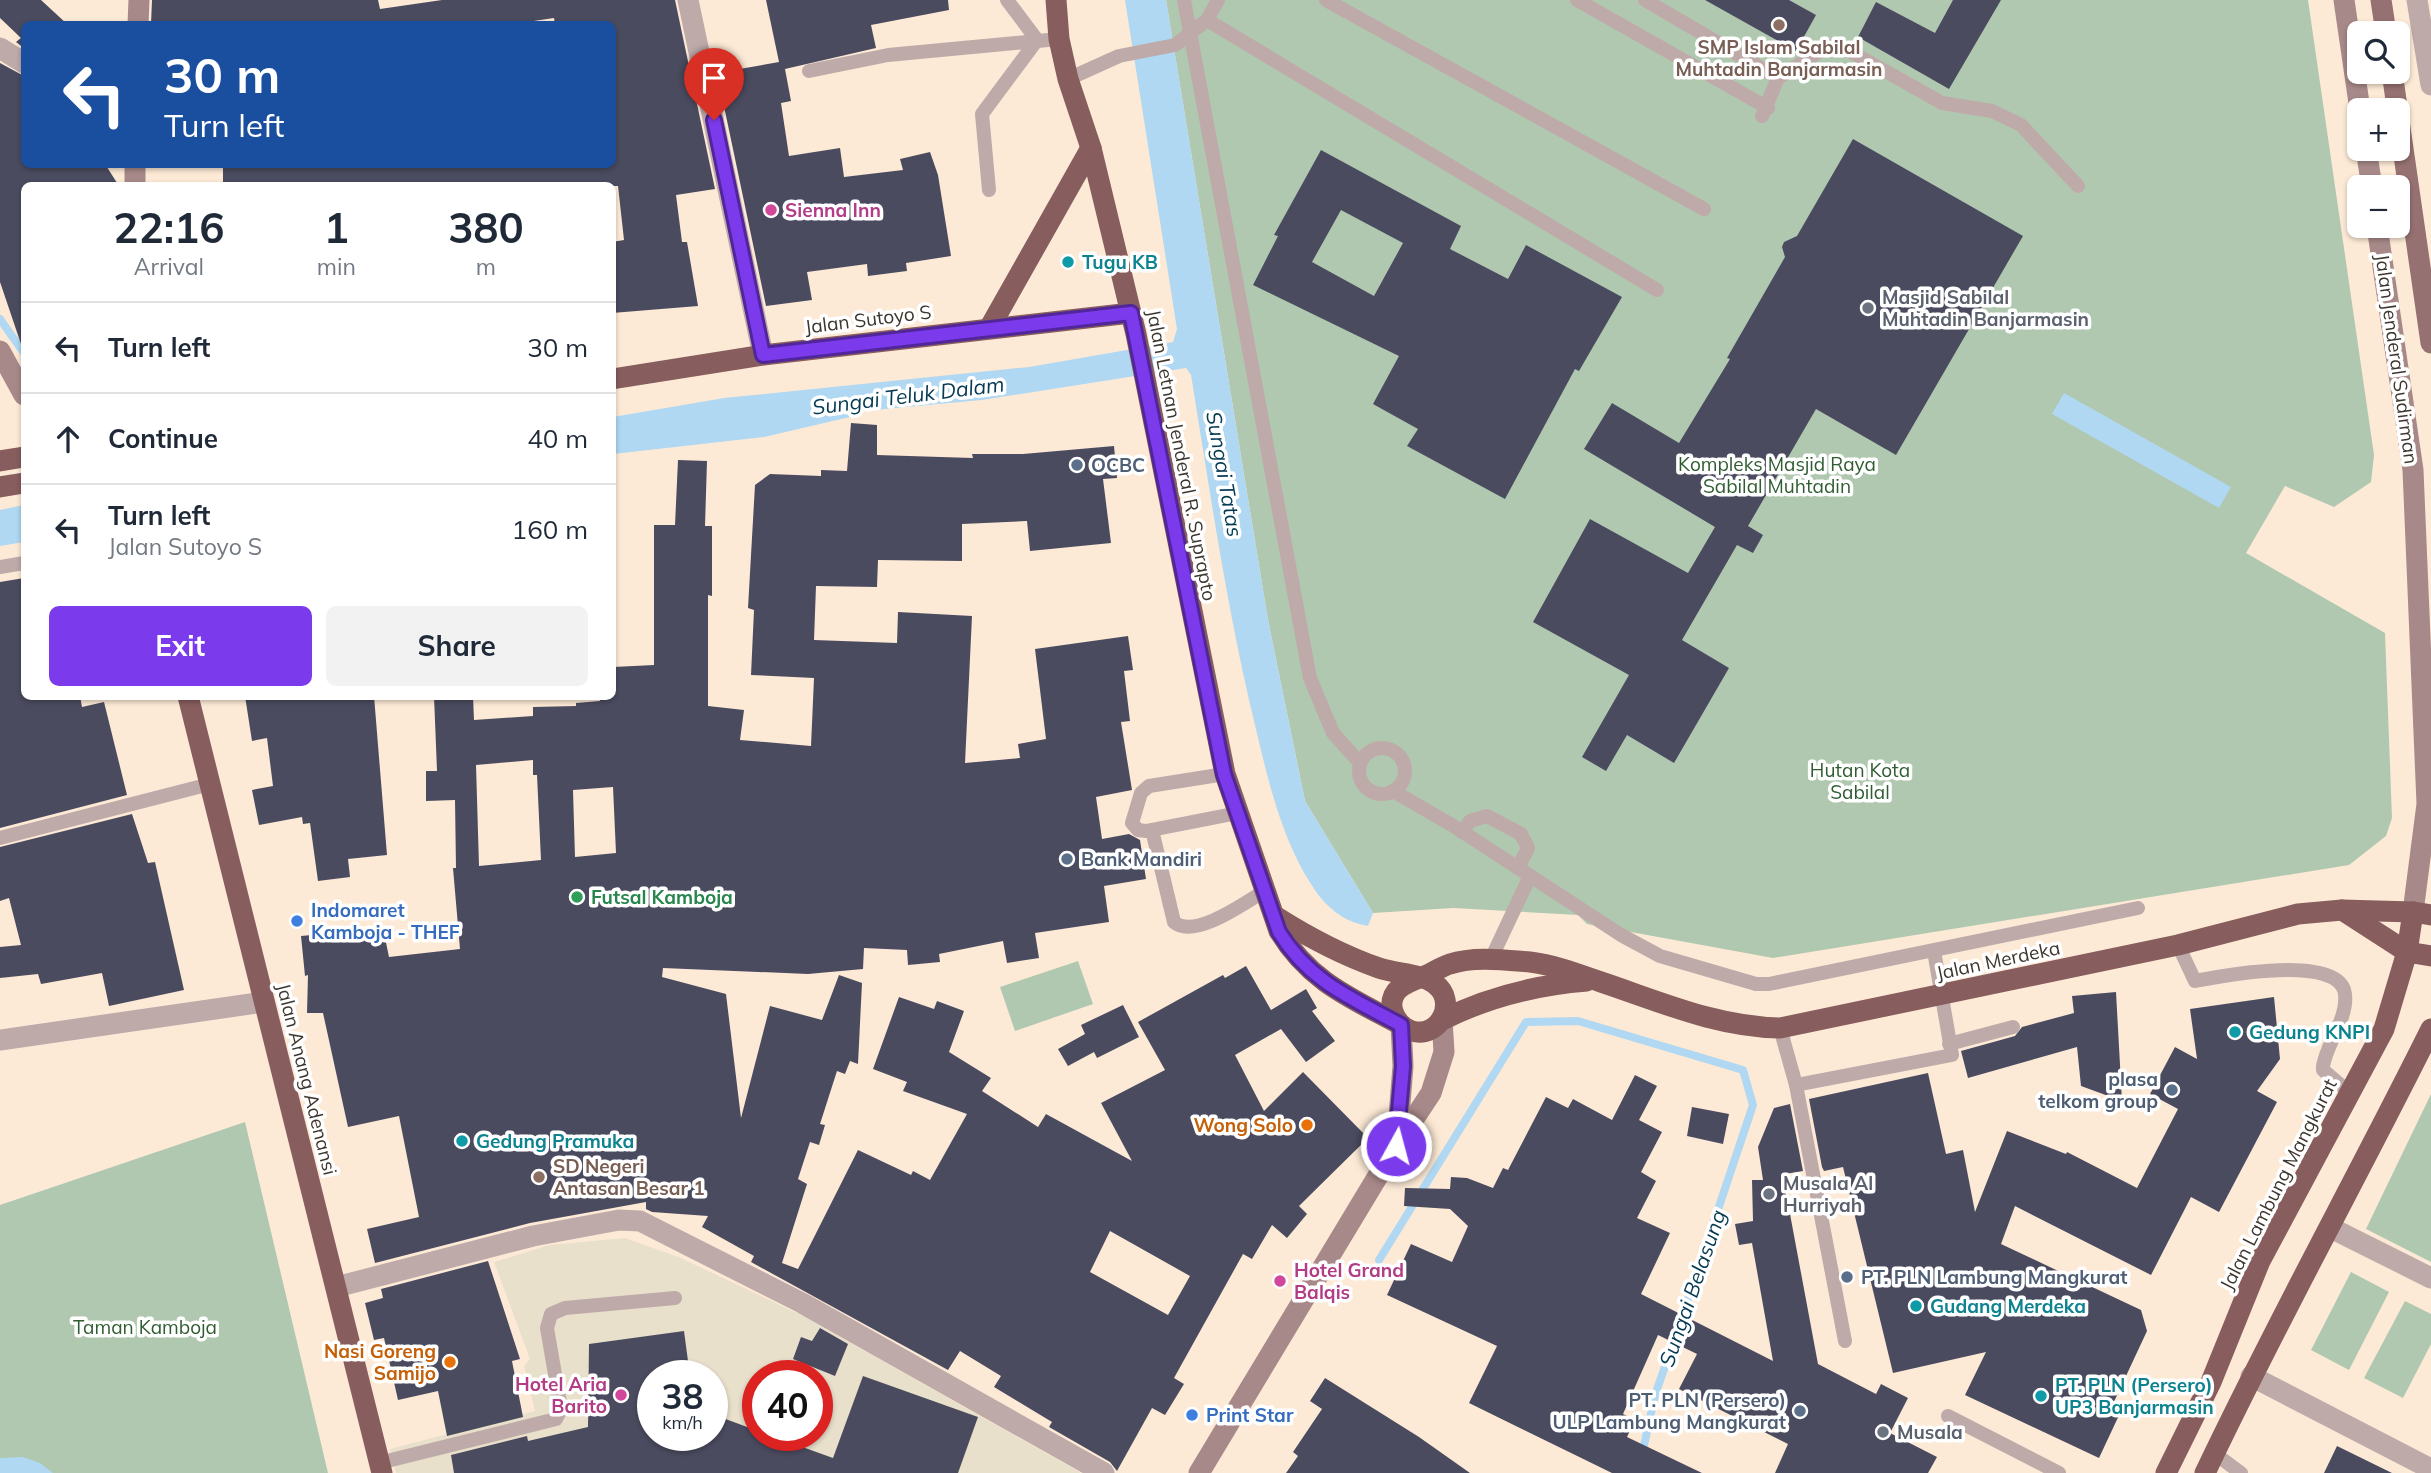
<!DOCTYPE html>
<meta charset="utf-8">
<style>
:root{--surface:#fff;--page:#f2f2f3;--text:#1f2937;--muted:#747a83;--line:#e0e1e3;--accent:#7c3aed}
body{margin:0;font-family:Mulish,sans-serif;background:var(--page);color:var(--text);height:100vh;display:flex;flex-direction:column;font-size:26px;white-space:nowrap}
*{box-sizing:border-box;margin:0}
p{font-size:23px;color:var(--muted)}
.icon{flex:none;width:38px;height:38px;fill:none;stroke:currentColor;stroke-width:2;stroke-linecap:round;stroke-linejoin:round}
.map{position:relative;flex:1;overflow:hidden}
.details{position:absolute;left:21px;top:182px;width:595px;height:518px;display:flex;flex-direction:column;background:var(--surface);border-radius:10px;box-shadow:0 2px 5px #0004}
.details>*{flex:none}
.guide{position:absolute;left:21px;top:21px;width:595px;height:147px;border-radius:10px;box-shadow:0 2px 5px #0004;background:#1a4fa0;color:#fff;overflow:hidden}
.controls{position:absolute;left:2347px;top:21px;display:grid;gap:14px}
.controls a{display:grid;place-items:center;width:63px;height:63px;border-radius:10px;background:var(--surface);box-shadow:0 2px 5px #0004;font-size:35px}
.speed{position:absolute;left:637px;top:1360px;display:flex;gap:14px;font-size:35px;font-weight:700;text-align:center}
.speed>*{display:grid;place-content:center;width:91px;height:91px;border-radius:50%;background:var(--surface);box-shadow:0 2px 5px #0004;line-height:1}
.speed small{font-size:18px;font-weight:400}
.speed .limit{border:10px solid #d22;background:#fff;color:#111}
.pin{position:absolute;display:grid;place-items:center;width:60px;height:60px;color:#fff;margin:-72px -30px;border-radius:50% 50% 50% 0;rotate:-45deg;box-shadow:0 0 7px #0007}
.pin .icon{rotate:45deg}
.me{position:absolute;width:77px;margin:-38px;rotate:7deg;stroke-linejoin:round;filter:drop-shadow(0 0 5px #0008)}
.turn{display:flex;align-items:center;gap:24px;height:147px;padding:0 28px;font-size:32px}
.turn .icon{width:91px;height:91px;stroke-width:2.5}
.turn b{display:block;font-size:49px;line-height:60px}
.eta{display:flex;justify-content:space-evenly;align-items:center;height:119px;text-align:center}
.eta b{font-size:42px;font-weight:700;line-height:49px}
.action{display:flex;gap:14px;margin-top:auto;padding:14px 28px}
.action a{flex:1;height:80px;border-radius:10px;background:var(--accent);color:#fff;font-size:28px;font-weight:700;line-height:80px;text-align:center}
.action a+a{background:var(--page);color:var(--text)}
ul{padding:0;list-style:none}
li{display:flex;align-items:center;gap:21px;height:91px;padding:0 28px;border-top:2px solid var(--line)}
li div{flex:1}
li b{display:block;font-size:26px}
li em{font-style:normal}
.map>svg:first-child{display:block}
.commercial{fill:#e8e0cb;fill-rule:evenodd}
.green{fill:#b0c8b0}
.water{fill:#b0d8f2}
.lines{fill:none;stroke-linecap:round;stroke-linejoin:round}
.stream{stroke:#b0d8f2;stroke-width:8}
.building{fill:#4b4b60;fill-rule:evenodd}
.lane{stroke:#bfaaaa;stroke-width:14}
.street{stroke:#bfaaaa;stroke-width:21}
.secondary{stroke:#a88989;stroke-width:21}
.primary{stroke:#967171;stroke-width:21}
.highway{stroke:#875d5d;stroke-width:21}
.route-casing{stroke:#51269a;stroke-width:18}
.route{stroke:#7c3aed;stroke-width:12}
.education-dot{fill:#8d6e63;stroke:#fff;stroke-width:2.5}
.hotel-dot{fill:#d1479c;stroke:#fff;stroke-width:2.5}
.culture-dot{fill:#0f9aa8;stroke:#fff;stroke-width:2.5}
.worship-dot{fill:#6b7280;stroke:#fff;stroke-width:2.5}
.service-dot{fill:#5c6f8a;stroke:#fff;stroke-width:2.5}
.leisure-dot{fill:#2e9e5b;stroke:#fff;stroke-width:2.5}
.shop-dot{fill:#3f7fe0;stroke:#fff;stroke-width:2.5}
.food-dot{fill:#e8710a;stroke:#fff;stroke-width:2.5}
.labels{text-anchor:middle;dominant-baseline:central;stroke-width:7;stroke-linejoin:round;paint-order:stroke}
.education-label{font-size:19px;font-weight:bold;fill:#785e54;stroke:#fff}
.hotel-label{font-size:19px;font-weight:bold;fill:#b23c85;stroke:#fff;text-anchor:start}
.culture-label{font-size:19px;font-weight:bold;fill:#0d838f;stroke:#fff;text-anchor:start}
.worship-label{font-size:19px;font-weight:bold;fill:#5b616d;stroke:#fff;text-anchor:start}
.street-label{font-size:19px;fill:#3d362e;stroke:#fff}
.park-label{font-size:19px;fill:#2f5c31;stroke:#fff}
.service-label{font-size:19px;font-weight:bold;fill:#4e5e75;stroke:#fff;text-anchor:start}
.leisure-label{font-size:19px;font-weight:bold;fill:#27864d;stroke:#fff;text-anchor:start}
.shop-label{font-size:19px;font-weight:bold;fill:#366cbe;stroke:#fff;text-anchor:start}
.food-label{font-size:19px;font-weight:bold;fill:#c56008;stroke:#fff;text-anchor:end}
.water-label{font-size:21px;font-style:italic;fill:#053a53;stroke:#fff}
</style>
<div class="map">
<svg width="2431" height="1473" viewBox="0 0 2431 1473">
<rect width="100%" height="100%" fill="#fdead6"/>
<path class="commercial" d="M625,1238L681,1258L805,1317L1081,1473H396L390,1449L535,1411L524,1366L530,1359L494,1262L549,1245ZM653,1376H712V1435H653ZM758,1376H817V1435H758Z"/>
<g class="green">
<polygon points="1166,0 2308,0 2374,455 2371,482 2334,507 2285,486 2246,553 2385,633 2392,818 2386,836 2349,865 1773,958 1587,924 1578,915 1453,908 1373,913 1305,801 1268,620"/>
<polygon points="1078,961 1093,1004 1015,1031 1000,987"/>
<polygon points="2431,1094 2431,1262 2366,1229"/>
<polygon points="245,1122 328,1473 0,1473 0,1205"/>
<polygon points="2351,1272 2389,1292 2349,1370 2311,1350"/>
<polygon points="2405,1301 2431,1314 2431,1344 2403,1398 2364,1378"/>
</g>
<g class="water">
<path d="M1125,0H1166L1268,620L1305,801L1373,913L1368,926C1349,923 1333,913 1320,897C1283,847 1269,784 1255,725C1227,610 1210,492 1191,375L1186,368L982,400L852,412L850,417L764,437L613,454V417L724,398L1029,367L1173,342L1177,329Z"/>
<polygon points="2064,393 2231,487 2219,508 2052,414"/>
<polygon points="24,505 24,542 0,546 0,510"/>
<polygon points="23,1457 40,1463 53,1473 0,1473 0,1458"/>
</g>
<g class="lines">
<g class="stream">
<polyline points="0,319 24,353"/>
<polyline points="1379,1260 1526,1022 1578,1021 1743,1070 1753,1105 1680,1323"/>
<polyline points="1638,1473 1655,1395 1676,1335"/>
</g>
</g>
<g class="building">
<polygon points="0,0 41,0 67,24 24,24 24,48 16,42 21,38 0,18"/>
<polygon points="152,0 378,0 380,9 442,0 675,0 715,189 676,195 682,242 687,242 698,306 612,313 612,242 624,240 618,186 223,186 223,164 612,164 612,24 555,24 554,18 513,24 151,24"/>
<polygon points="766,0 948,0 949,10 871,25 876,48 785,69 791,101 781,103 789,156 840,148 844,177 903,170 900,159 930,152 938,175 951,256 906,263 907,271 868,276 867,264 807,272 812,300 766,306 717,73 779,62"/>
<polygon points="1705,0 1789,0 1816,15 1796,51"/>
<polygon points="1953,0 2001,0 1949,89 1858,37 1876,2 1935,33"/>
<polygon points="0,63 24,76 24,164 105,164 119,186 24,186 24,343 21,344 0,282"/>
<polygon points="1853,139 2023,236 1896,455 1816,409 1748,526 1763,535 1753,553 1737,545 1682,640 1729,668 1674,763 1627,735 1606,771 1582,757 1629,675 1533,622 1590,519 1688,573 1715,527 1584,449 1612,403 1679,443 1730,359 1727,358 1785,257 1782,247 1784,242 1797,236"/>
<path d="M1321,150L1461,226L1450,249L1508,279L1526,245L1622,297L1579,371L1575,369L1505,499L1407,446L1418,429L1373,404L1399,356L1253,285L1278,236L1274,235ZM1341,210L1403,243L1374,296L1312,262Z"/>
<path d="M851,423L877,425V455L973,458L972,454H1023L1114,446L1117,478L1103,479L1111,543L1030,551L1027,521L962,524V561L878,560L877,587L816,586L814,640L897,643L898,612L972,616L965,763L1020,758L1018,744L1046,739L1035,649L1128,636L1133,670L1124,671L1130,721L1121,722L1132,790L1096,797L1102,839L1129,834L1140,840L1146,879L1104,886L1109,922L1035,933L1039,958L1007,963L1003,941L939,954L940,962L908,965L907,950L864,948L863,969L808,974L663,968L662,977L726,994L741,1118L770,1006L822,1020L839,975L862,983L858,1064L850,1061L845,1074L837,1071L820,1124L825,1125L819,1145L810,1142L798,1179L807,1184L782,1263L798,1269L858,1150L911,1175L913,1171L930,1180L967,1114L903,1091L907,1082L873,1069L899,997L934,1009L937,1001L964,1011L949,1052L991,1078L982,1091L1038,1127L1046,1114L1132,1161L1101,1103L1165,1070L1138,1022L1223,975L1225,978L1246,966L1271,1010L1306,989L1317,1008L1312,1011L1335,1041L1306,1062L1281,1029L1235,1055L1264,1111L1303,1072L1368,1138L1299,1206L1307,1214L1287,1238L1272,1225L1252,1259L1243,1254L1174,1378L1184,1384L1165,1415L1152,1408L1117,1471L1110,1462L1049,1427L1052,1422L994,1387L1001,1376L960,1351L948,1370L751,1262L754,1256L702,1227L708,1216L652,1212L646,1209V1202L530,1223L375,1263L367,1229L419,1217L399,1116L348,1127L323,1013H307L308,975L305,976L301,936L333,933V938L383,928L389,957L460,949L453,868H456L455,800L426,801V771H437L434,696H473L474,720L533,716V707L576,706V703L600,701L599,696H612L615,694L613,667L654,665V525H675L678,460L707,461L705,526H712V596L708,595V706L744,710L740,740L811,746L814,678L751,675L754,610L748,608L755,485L770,474L821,476V470L847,471ZM533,760V775H537L541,860L479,866L476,765ZM613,787L616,853L575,857L573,790ZM1110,1231L1190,1276L1168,1315L1090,1272Z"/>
<polygon points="24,578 24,696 80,696 82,707 104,702 127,795 0,828 0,582"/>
<polygon points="245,696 374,696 387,855 348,859 350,877 318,881 310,823 303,824 302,817 259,825 252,790 273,786 267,738 252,741"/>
<polygon points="132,814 148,863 155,862 184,990 109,1006 102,973 41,984 38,974 0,978 0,947 21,945 9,898 0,901 0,847"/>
<polygon points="2116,992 2122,1101 2081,1086 2077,1047 1968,1078 1961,1051 2015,1036 2022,1027 2074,1013 2072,996"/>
<polygon points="2274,997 2280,1059 2257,1091 2277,1102 2219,1212 2191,1197 2151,1275 2015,1206 2001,1244 2141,1310 2147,1331 2112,1406 2121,1411 2099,1458 1965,1395 1986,1352 1893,1373 1843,1167 1824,1171 1822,1167 1809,1099 1928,1073 1946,1154 1963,1150 1975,1212 2007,1131 2066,1154 2067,1152 2137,1188 2178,1109 2150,1094 2175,1047 2197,1059 2190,1009"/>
<polygon points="1123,1005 1139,1037 1097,1058 1094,1052 1068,1066 1058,1049 1085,1034 1081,1025"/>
<polygon points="1635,1075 1657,1086 1639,1120 1662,1132 1641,1172 1656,1181 1637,1218 1670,1233 1641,1294 1773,1361 1752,1243 1739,1245 1735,1224 1753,1221 1752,1180 1763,1180 1758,1147 1774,1108 1790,1104 1803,1171 1785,1174 1787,1215 1790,1214 1818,1364 1876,1394 1881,1384 1908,1398 1890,1433 1937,1457 1928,1473 1775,1473 1788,1444 1679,1389 1697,1354 1658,1335 1623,1414 1635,1420 1627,1437 1702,1473 1612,1473 1469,1403 1497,1346 1387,1295 1411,1244 1452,1262 1468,1226 1450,1209 1404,1206 1405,1188 1450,1189 1451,1177 1467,1178 1493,1188 1503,1168 1508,1170 1546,1097 1568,1108 1573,1099 1612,1120"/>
<polygon points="1692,1107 1729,1114 1723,1144 1687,1136"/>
<polygon points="488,1261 520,1359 512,1361 523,1417 447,1436 438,1391 398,1400 384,1338 374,1340 365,1303 383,1298 381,1289"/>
<polygon points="820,1328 848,1344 835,1376 793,1359 801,1337 812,1341"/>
<polygon points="684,1331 690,1376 653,1376 653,1435 712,1435 712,1414 758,1431 758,1435 769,1435 833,1458 863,1376 978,1417 958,1473 454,1473 451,1455 527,1436 528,1441 588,1427 589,1344"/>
<polygon points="1325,1378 1419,1437 1470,1473 1286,1473 1298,1456 1293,1452 1322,1409 1310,1401"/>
<polygon points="2337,1446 2392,1473 2324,1473"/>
</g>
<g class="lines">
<g class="lane">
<polyline points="1184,0 1310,678 1333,733 1360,763"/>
<polyline points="1326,0 1704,209"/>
<polyline points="1577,0 1768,108"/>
<polyline points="1645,0 1778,78 1762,116"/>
<polyline points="1207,20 1657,290"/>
<polyline points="809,71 888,55 1059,39"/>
<polyline points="1778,78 1828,46 1846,49 1942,103 1992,111 2021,125 2078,186"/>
<polyline points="1068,79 1119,56 1175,45 1207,20 1218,0"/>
<polyline points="989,190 982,114 1037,40 1007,0"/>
<polyline points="0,567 24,563"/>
<circle cx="1382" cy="771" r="23"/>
<polyline points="1225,774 1149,786 1141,793 1132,823 1138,830 1146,831 1238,813"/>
<polyline points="1393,791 1452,825 1621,935 1660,956 1756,984 1769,984 2138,908"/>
<path d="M1152,830L1174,922C1194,940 1246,902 1266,890"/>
<polyline points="1462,832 1470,821 1487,816 1521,834 1528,848 1518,868"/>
<polyline points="0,838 210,784"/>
<path d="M2178,945L2195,981C2221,976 2340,953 2345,994C2348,1018 2327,1043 2323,1066V1070L2350,1093"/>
<polyline points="1490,961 1530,876"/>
<polyline points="1780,1028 1796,1085 1845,1341"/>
<polyline points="1949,1044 2013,1027"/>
<polyline points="1796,1085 1952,1055 1934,951"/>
<polyline points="1948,1416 2059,1473"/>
<polyline points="2214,1453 2241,1473"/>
<polyline points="379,1463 556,1419 561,1409 547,1328 551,1314 565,1308 675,1298"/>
</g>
<g class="street">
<polyline points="688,0 763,355"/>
<polyline points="2417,0 2431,85"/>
<polyline points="0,48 24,63"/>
<polyline points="0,1040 264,1002"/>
<polyline points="2331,1228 2431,1278"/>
<polyline points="336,1287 533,1236 619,1220 640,1221 802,1303 1104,1473"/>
<polyline points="2251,1376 2431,1469"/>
</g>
<g class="secondary">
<polyline points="2344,0 2360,110"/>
<polyline points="138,24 139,0"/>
<polyline points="2366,149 2372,187"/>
<polyline points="135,186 135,164"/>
<polyline points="2377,226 2413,470 2427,804 2413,912"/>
<polyline points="0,351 24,395"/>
<polyline points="1397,1141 1403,1066 1401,1025"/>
<polyline points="1199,1473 1396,1146 1431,1093 1444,1052 1442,1020"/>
</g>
<g class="primary">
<polyline points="2381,0 2386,33"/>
<polyline points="2392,72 2431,343"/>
</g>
<g class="highway">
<path d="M1056,0L1059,39L1068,79L1091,148L1136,334L1225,774L1279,931C1310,982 1351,998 1401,1025"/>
<polyline points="990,327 1091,148"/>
<polyline points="612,379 763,355 1131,313"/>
<polyline points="0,461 24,457"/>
<polyline points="0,487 24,483"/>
<polyline points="188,696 382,1473"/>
<polyline points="2342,910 2407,952 2431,956"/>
<path d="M1275,916C1308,937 1342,955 1379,968C1396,974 1421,973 1435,984C1458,1001 1440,1039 1412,1031C1402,1028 1394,1019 1392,1008C1390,988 1407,983 1422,977C1431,974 1440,967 1450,964C1474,956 1505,960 1530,962C1555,965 1578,974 1601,982C1661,1002 1717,1027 1780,1028L2178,945L2298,914L2342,910L2413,912L2431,915"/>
<path d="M1442,1020C1488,997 1536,985 1587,981"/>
<polyline points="2166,1473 2211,1382 2260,1261 2384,1029 2407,952 2413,912"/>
<path d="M2205,1473C2276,1323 2357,1178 2431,1029"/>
</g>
</g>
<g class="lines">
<defs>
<path id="route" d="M714,120L763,355L1131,313L1224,774L1279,932C1310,982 1351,998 1401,1025L1403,1066L1396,1146"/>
</defs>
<use href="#route" class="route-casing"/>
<use href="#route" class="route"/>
</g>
<g class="education-dot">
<circle cx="1779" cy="25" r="7"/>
<circle cx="539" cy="1177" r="7"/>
</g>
<g class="hotel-dot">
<circle cx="771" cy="210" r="7"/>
<circle cx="1280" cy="1281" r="7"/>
<circle cx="621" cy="1395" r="7"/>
</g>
<g class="culture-dot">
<circle cx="1068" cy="262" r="7"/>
<circle cx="2235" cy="1032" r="7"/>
<circle cx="462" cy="1141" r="7"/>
<circle cx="1916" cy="1306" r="7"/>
<circle cx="2041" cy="1396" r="7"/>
</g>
<g class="worship-dot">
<circle cx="1868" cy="308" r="7"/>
<circle cx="1769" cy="1194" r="7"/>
<circle cx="1883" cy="1432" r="7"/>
</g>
<g class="service-dot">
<circle cx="1077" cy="465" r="7"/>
<circle cx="1067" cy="859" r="7"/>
<circle cx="2172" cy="1090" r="7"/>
<circle cx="1847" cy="1277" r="7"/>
<circle cx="1800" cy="1411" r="7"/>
</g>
<circle class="leisure-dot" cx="577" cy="897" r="7"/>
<g class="shop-dot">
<circle cx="297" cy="921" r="7"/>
<circle cx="1192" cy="1415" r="7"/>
</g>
<g class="food-dot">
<circle cx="1307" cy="1125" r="7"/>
<circle cx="450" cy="1362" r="7"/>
</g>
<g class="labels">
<g class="education-label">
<text x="1779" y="47">SMP Islam Sabilal<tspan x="1779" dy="22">Muhtadin Banjarmasin</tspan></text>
<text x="553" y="1166" text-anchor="start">SD Negeri<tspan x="553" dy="22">Antasan Besar 1</tspan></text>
</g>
<g class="hotel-label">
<text x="785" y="210">Sienna Inn</text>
<text x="1294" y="1270">Hotel Grand<tspan x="1294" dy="22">Balqis</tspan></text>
<text x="607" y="1384" text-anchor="end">Hotel Aria<tspan x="607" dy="22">Barito</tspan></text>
</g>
<g class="culture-label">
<text x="1082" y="262">Tugu KB</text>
<text x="2249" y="1032">Gedung KNPI</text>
<text x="476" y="1141">Gedung Pramuka</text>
<text x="1930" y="1306">Gudang Merdeka</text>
<text x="2055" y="1385">PT. PLN (Persero)<tspan x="2055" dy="22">UP3 Banjarmasin</tspan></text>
</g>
<g class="worship-label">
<text x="1882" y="297">Masjid Sabilal<tspan x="1882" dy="22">Muhtadin Banjarmasin</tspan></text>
<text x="1783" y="1183">Musala Al<tspan x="1783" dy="22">Hurriyah</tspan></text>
<text x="1897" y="1432">Musala</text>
</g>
<g class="street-label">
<text transform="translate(868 319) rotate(-7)">Jalan Sutoyo S</text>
<text transform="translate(2397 359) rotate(82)">Jalan Jenderal Sudirman</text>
<text transform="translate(1182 455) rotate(79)">Jalan Letnan Jenderal R. Suprapto</text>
<text transform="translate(1998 960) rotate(-12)">Jalan Merdeka</text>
<text transform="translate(307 1079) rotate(76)">Jalan Anang Adenansi</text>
<text transform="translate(2278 1184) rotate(-63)">Jalan Lambung Mangkurat</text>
</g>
<g class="park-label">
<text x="1777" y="464">Kompleks Masjid Raya<tspan x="1777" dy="22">Sabilal Muhtadin</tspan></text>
<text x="1860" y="770">Hutan Kota<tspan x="1860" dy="22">Sabilal</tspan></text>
<text x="145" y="1327">Taman Kamboja</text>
</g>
<g class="service-label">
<text x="1091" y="465">OCBC</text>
<text x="1081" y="859">Bank Mandiri</text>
<text x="2158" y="1079" text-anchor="end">plasa<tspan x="2158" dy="22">telkom group</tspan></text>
<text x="1861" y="1277">PT. PLN Lambung Mangkurat</text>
<text x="1786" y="1400" text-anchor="end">PT. PLN (Persero)<tspan x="1786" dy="22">ULP Lambung Mangkurat</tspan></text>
</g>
<g class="leisure-label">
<text x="591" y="897">Futsal Kamboja</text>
</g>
<g class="shop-label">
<text x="311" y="910">Indomaret<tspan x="311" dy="22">Kamboja - THEF</tspan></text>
<text x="1206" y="1415">Print Star</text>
</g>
<g class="food-label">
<text x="1293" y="1125">Wong Solo</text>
<text x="436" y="1351">Nasi Goreng<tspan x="436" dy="22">Samijo</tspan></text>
</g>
<g class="water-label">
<text transform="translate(908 395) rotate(-7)">Sungai Teluk Dalam</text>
<text transform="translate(1225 474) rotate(80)">Sungai Tatas</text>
<text transform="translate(1692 1288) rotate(-71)">Sungai Belasung</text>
</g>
</g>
</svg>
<div class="controls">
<a><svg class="icon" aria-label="search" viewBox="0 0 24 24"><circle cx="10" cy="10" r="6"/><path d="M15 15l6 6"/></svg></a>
<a>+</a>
<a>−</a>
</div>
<div class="speed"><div>38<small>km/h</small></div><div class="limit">40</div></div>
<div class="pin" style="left:714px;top:120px;background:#d93025"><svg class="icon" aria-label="arrive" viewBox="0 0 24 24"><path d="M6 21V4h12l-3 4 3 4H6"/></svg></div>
<svg class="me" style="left:1396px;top:1146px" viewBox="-20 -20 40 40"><circle r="17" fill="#7c3aed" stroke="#fff" stroke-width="3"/><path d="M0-11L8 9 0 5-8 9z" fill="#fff"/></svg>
<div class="guide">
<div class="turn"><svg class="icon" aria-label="left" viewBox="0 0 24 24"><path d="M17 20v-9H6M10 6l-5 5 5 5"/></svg><div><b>30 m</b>Turn left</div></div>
</div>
<section class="details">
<div class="eta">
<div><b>22:16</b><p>Arrival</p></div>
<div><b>1</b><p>min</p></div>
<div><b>380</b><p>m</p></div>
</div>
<ul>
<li><svg class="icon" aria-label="left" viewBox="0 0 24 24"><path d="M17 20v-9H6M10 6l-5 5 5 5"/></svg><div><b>Turn left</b></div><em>30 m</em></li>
<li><svg class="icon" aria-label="ahead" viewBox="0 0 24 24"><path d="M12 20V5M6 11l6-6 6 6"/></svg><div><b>Continue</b></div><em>40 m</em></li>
<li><svg class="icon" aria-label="left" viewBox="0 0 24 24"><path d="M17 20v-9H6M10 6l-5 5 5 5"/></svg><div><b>Turn left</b><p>Jalan Sutoyo S</p></div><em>160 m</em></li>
</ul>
<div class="action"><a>Exit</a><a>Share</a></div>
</section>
</div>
